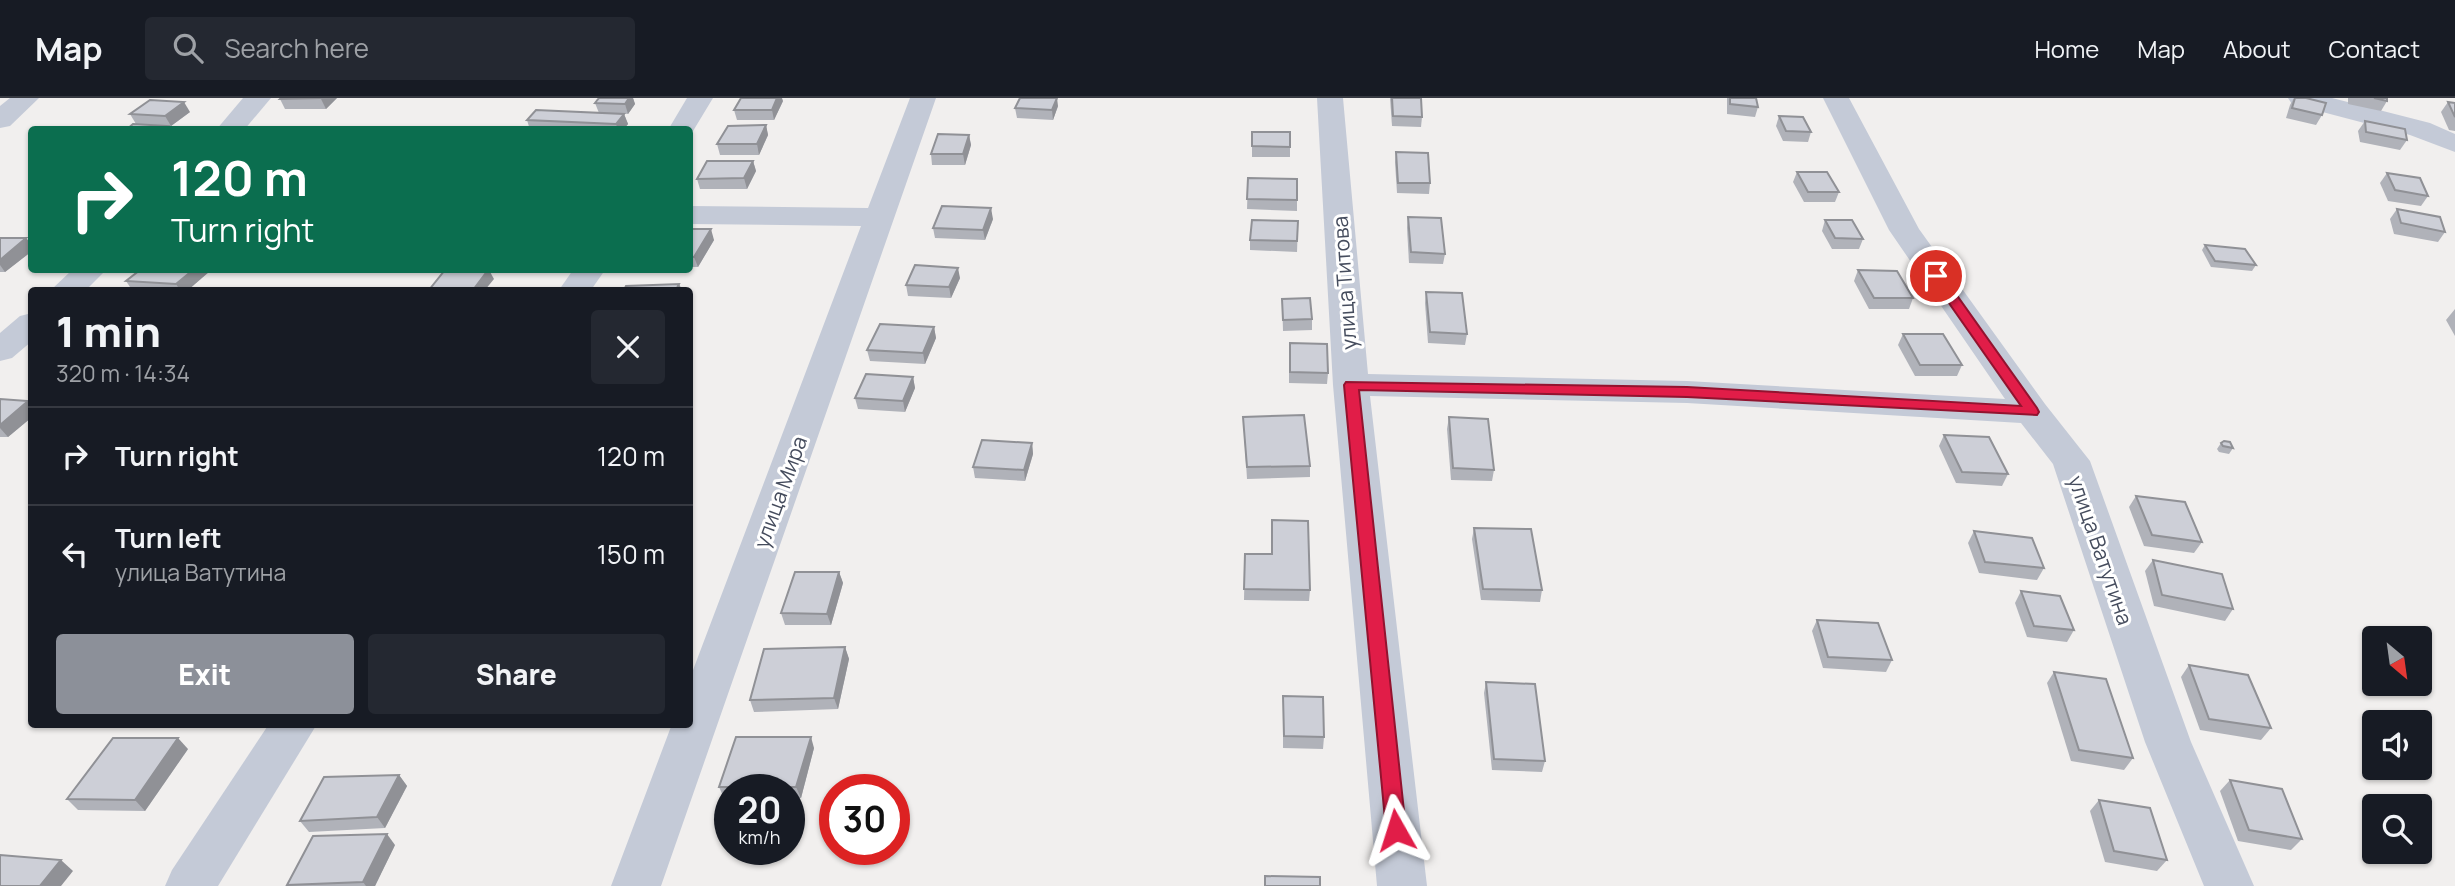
<!DOCTYPE html>
<meta charset="utf-8">
<style>
:root{--surface:#171b24;--page:#242831;--text:#f1f3f6;--muted:#9ea1a6;--line:#363941;--accent:#8c9099}
body{margin:0;font-family:Manrope,sans-serif;background:var(--page);color:var(--text);height:100vh;display:flex;flex-direction:column;font-size:26px;white-space:nowrap}
*{box-sizing:border-box;margin:0}
p{font-size:23px;color:var(--muted)}
.icon{flex:none;width:38px;height:38px;fill:none;stroke:currentColor;stroke-width:2;stroke-linecap:round;stroke-linejoin:round}
.map{position:relative;flex:1;overflow:hidden}
.details{position:absolute;left:28px;top:189px;width:665px;height:441px;display:flex;flex-direction:column;background:var(--surface);border-radius:7px;box-shadow:0 2px 5px #0004}
.details>*{flex:none}
.banner{position:absolute;left:28px;top:28px;width:665px;height:147px;border-radius:7px;box-shadow:0 2px 5px #0004;background:#0b6e4f;color:#fff;overflow:hidden}
.needle{width:46px;rotate:151deg}
.fabs{position:absolute;left:2362px;top:528px;display:grid;gap:14px}
.fabs a{display:grid;place-items:center;width:70px;height:70px;border-radius:7px;background:var(--surface);box-shadow:0 2px 5px #0004;font-size:35px}
.speed{position:absolute;left:714px;top:676px;display:flex;gap:14px;font-size:35px;font-weight:700;text-align:center}
.speed>*{display:grid;place-content:center;width:91px;height:91px;border-radius:50%;background:var(--surface);box-shadow:0 2px 5px #0004;line-height:1}
.speed small{font-size:18px;font-weight:400}
.speed .limit{border:10px solid #d22;background:#fff;color:#111}
.pin{position:absolute;display:grid;place-items:center;width:60px;height:60px;color:#fff;margin:-30px;border:4px solid #fff;border-radius:50%;box-shadow:0 2px 7px #0007}
.me{position:absolute;width:77px;margin:-38px;rotate:354deg;stroke-linejoin:round;filter:drop-shadow(0 0 5px #0008)}
.turn{display:flex;align-items:center;gap:24px;height:147px;padding:0 28px;font-size:32px}
.turn .icon{width:91px;height:91px;stroke-width:2.5}
.turn b{display:block;font-size:49px;line-height:60px}
.round{display:grid;place-items:center;flex:none;width:74px;height:74px;border-radius:7px;background:var(--page)}
.summary{display:flex;align-items:center;justify-content:space-between;height:119px;padding:0 28px}
h1{font-size:42px;font-weight:800;line-height:52px}
.action{display:flex;gap:14px;margin-top:auto;padding:14px 28px}
.action a{flex:1;height:80px;border-radius:7px;background:var(--accent);color:#fff;font-size:28px;font-weight:800;line-height:80px;text-align:center}
.action a+a{background:var(--page);color:var(--text)}
ul{padding:0;list-style:none}
li{display:flex;align-items:center;gap:21px;height:98px;padding:0 28px;border-top:2px solid var(--line)}
li div{flex:1}
li b{display:block;font-size:26px}
li em{font-style:normal}
header{display:flex;align-items:center;gap:42px;box-sizing:border-box;height:98px;padding:0 35px;background:var(--surface);border-bottom:2px solid var(--line)}
header strong{font-size:33px}
nav{display:flex;gap:38px;margin-inline-start:auto;font-size:24px}
.search{width:490px;height:63px;background:var(--page);display:flex;align-items:center;gap:18px;box-sizing:border-box;padding:0 24px;border-radius:7px;color:var(--muted);font-size:26px}
.map>svg:first-child{display:block}
.lines{fill:none;stroke-linecap:round;stroke-linejoin:round}
.minor{fill:#c4cad7;fill-rule:evenodd}
.wall{fill:#b0b2b9}
.shaded-wall{fill:#909196}
.building{fill:#cdcfd7;stroke:#909196;stroke-width:2}
.route{fill:#e11d48;stroke:#92132f;stroke-width:2}
.labels{text-anchor:middle;dominant-baseline:central;stroke-width:6;stroke-linejoin:round;paint-order:stroke}
.street-label{font-size:21px;fill:#454c5d;stroke:#fff}
</style>
<header>
<strong>Map</strong>
<div class="search"><svg class="icon" aria-label="search" viewBox="0 0 24 24"><circle cx="10" cy="10" r="6"/><path d="M15 15l6 6"/></svg>Search here</div>
<nav><a>Home</a><a>Map</a><a>About</a><a>Contact</a></nav>
</header>
<div class="map">
<svg width="2455" height="788" viewBox="0 0 2455 788">
<rect width="100%" height="100%" fill="#f1efee"/>
<g class="lines">
<g class="minor">
<polygon points="10,0 39,0 10,28 0,30 0,8"/>
<polygon points="243,0 271,0 244,32 216,32"/>
<polygon points="687,0 713,0 690,38 690,32 668,32"/>
<polygon points="910,0 936,0 661,788 611,788 672,626 690,626 690,580 861,128 690,126 690,108 868,110"/>
<polygon points="1317,0 1343,0 1368,276 1687,283 2005,301 1889,132 1823,0 1849,0 1919,131 2045,306 2090,363 2191,644 2254,788 2204,788 2145,644 2053,366 2021,325 1687,305 1370,298 1427,788 1377,788 1333,287"/>
<polygon points="2288,0 2332,0 2430,25 2455,36 2455,54 2410,37 2292,6"/>
<polygon points="72,172 106,172 86,192 51,192"/>
<polygon points="573,172 605,172 591,192 559,192"/>
<polygon points="32,215 32,243 12,260 0,263 0,235 20,218"/>
<polygon points="269,626 317,626 218,788 165,788 172,772"/>
</g>
</g>
<g class="wall">
<polygon points="337,0 326,11 285,11 280,1"/>
<polygon points="599,0 633,0 635,6 628,16 619,15 624,16 628,26 623,32 530,32 527,22 599,15 595,5"/>
<polygon points="1390,0 1421,0 1422,19 1421,29 1392,28"/>
<polygon points="1727,0 1756,0 1758,9 1755,19 1727,16"/>
<polygon points="2294,0 2306,0 2322,17 2316,27 2286,20 2290,7"/>
<polygon points="2348,0 2387,0 2387,3 2381,13 2348,6"/>
<polygon points="783,3 774,22 737,22 734,12"/>
<polygon points="2448,4 2455,5 2455,33 2449,32 2441,14"/>
<polygon points="1058,8 1053,22 1017,20 1015,10"/>
<polygon points="190,14 171,28 136,26 130,16"/>
<polygon points="1779,18 1811,34 1808,44 1783,43 1776,28"/>
<polygon points="2365,23 2407,42 2400,52 2360,44 2358,33"/>
<polygon points="766,27 768,37 759,57 720,57 717,46"/>
<polygon points="1252,34 1290,49 1290,59 1252,59"/>
<polygon points="969,37 971,47 965,67 932,67 931,56"/>
<polygon points="1396,54 1430,85 1429,96 1397,95 1395,64"/>
<polygon points="753,63 756,73 747,91 700,91 697,81"/>
<polygon points="1797,74 1839,94 1835,104 1804,104 1793,84"/>
<polygon points="2387,75 2428,98 2421,108 2388,103 2380,85"/>
<polygon points="1248,80 1297,81 1297,113 1247,111"/>
<polygon points="2397,111 2445,134 2438,144 2394,136 2390,121"/>
<polygon points="1408,119 1445,156 1443,166 1409,165 1407,130"/>
<polygon points="993,121 985,142 935,140 933,130"/>
<polygon points="1825,122 1863,141 1859,151 1832,151 1822,133"/>
<polygon points="1298,123 1297,154 1250,152 1250,142"/>
<polygon points="690,131 714,142 698,169 690,169"/>
<polygon points="0,140 26,140 32,147 32,153 5,174 0,174"/>
<polygon points="2205,147 2256,167 2252,173 2211,169 2202,152"/>
<polygon points="1858,172 1913,200 1909,211 1869,211 1854,183"/>
<polygon points="210,173 188,192 132,192 126,183"/>
<polygon points="960,180 951,200 908,198 906,187"/>
<polygon points="1426,194 1467,236 1465,247 1428,245 1425,205"/>
<polygon points="1282,201 1312,221 1312,232 1283,233"/>
<polygon points="2455,211 2455,238 2446,222"/>
<polygon points="934,229 936,240 925,266 870,263 867,252"/>
<polygon points="1903,236 1962,267 1957,278 1915,278 1898,247"/>
<polygon points="1289,256 1328,275 1327,286 1289,285"/>
<polygon points="913,279 915,290 905,314 858,311 855,300"/>
<polygon points="0,301 28,303 32,307 32,319 8,339 0,339"/>
<polygon points="1243,319 1310,368 1310,379 1247,381"/>
<polygon points="1449,319 1494,372 1492,383 1451,382 1447,331"/>
<polygon points="1944,337 2008,376 2002,388 1956,385 1939,348"/>
<polygon points="1032,345 1033,356 1025,383 975,380 973,369"/>
<polygon points="2221,345 2233,350 2229,356 2219,354 2217,351"/>
<polygon points="2136,398 2202,444 2194,455 2144,448 2129,409"/>
<polygon points="1474,430 1542,492 1540,504 1481,502 1472,441"/>
<polygon points="1974,433 2044,470 2037,482 1979,475 1968,445"/>
<polygon points="1245,456 1272,456 1310,492 1309,503 1244,502"/>
<polygon points="2153,462 2233,511 2225,523 2154,508 2145,473"/>
<polygon points="839,474 843,485 831,527 785,527 781,515"/>
<polygon points="2021,493 2074,532 2067,544 2027,539 2015,505"/>
<polygon points="1817,522 1892,562 1886,574 1823,570 1812,533"/>
<polygon points="845,549 849,561 838,611 754,614 750,602"/>
<polygon points="2189,567 2271,630 2261,642 2200,632 2181,579"/>
<polygon points="2054,574 2133,660 2124,672 2071,663 2047,585"/>
<polygon points="1486,584 1545,663 1542,674 1492,672 1484,595"/>
<polygon points="1283,598 1324,639 1323,651 1283,650"/>
<polygon points="814,650 801,700 789,700 789,691 730,691 730,700 724,700 719,689"/>
<polygon points="188,651 145,713 78,712 67,701"/>
<polygon points="399,677 407,688 385,730 309,734 300,723"/>
<polygon points="2230,682 2302,741 2291,752 2238,743 2220,693"/>
<polygon points="2099,702 2167,762 2157,773 2105,764 2090,713"/>
<polygon points="395,747 375,788 288,788 287,787"/>
</g>
<g class="shaded-wall">
<polygon points="322,0 337,0 326,11 321,1"/>
<polygon points="629,0 633,0 635,6 628,16 625,6"/>
<polygon points="777,0 782,0 783,3 774,22 772,12"/>
<polygon points="1057,0 1058,8 1053,22 1052,12"/>
<polygon points="184,4 190,14 171,28 165,18"/>
<polygon points="624,16 628,26 623,32 618,32 616,26"/>
<polygon points="766,27 768,37 759,57 757,46"/>
<polygon points="969,37 971,47 965,67 963,56"/>
<polygon points="753,63 756,73 747,91 744,80"/>
<polygon points="991,110 993,121 985,142 983,132"/>
<polygon points="711,131 714,142 698,169 694,159"/>
<polygon points="26,140 32,147 32,153 5,174 0,167 0,162"/>
<polygon points="958,170 960,180 951,200 949,189"/>
<polygon points="193,172 209,172 210,173 188,192 180,192 176,186"/>
<polygon points="488,172 489,172 494,181 485,192 473,192"/>
<polygon points="679,186 682,192 676,192"/>
<polygon points="934,229 936,240 925,266 923,255"/>
<polygon points="913,279 915,290 905,314 903,303"/>
<polygon points="28,303 32,307 32,319 8,339 0,330 0,327"/>
<polygon points="1032,345 1033,356 1025,383 1024,372"/>
<polygon points="839,474 843,485 831,527 827,516"/>
<polygon points="845,549 849,561 838,611 834,600"/>
<polygon points="811,639 814,650 801,700 796,689"/>
<polygon points="178,640 188,651 145,713 135,702"/>
<polygon points="399,677 407,688 385,730 377,719"/>
<polygon points="387,736 395,747 375,788 366,788 363,784"/>
<polygon points="61,762 73,773 61,788 40,788"/>
</g>
<g class="building">
<polygon points="281,0 322,0 280,1"/>
<polygon points="599,0 629,0 625,6 595,5"/>
<polygon points="741,0 777,0 772,12 734,12"/>
<polygon points="1020,0 1057,0 1052,12 1015,10"/>
<polygon points="1392,0 1421,0 1422,19 1393,18"/>
<polygon points="1730,0 1756,0 1758,9 1730,6"/>
<polygon points="2295,0 2306,0 2326,5 2322,17 2292,10"/>
<polygon points="2374,0 2387,0 2387,3"/>
<polygon points="150,2 184,4 165,18 130,16"/>
<polygon points="2448,4 2455,5 2455,19"/>
<polygon points="536,12 624,16 616,26 527,22"/>
<polygon points="1779,18 1803,19 1811,34 1786,33"/>
<polygon points="2365,23 2405,31 2407,42 2366,34"/>
<polygon points="133,26 168,28 163,32 126,32"/>
<polygon points="766,27 757,46 717,46 728,28"/>
<polygon points="1252,34 1290,34 1290,49 1252,48"/>
<polygon points="938,36 969,37 963,56 931,56"/>
<polygon points="1396,54 1428,55 1430,85 1398,85"/>
<polygon points="707,63 753,63 744,80 697,81"/>
<polygon points="1797,74 1827,74 1839,94 1808,94"/>
<polygon points="2387,75 2420,80 2428,98 2395,92"/>
<polygon points="1248,80 1297,81 1297,102 1247,101"/>
<polygon points="942,108 991,110 983,132 933,130"/>
<polygon points="2397,111 2440,119 2445,134 2401,125"/>
<polygon points="1408,119 1441,120 1445,156 1411,154"/>
<polygon points="1252,122 1298,123 1297,143 1250,142"/>
<polygon points="1825,122 1852,122 1863,141 1835,140"/>
<polygon points="690,131 711,131 694,159 690,159"/>
<polygon points="0,140 26,140 0,162"/>
<polygon points="2205,147 2245,151 2256,167 2215,163"/>
<polygon points="915,167 958,170 949,189 906,187"/>
<polygon points="140,172 193,172 176,186 126,183"/>
<polygon points="445,172 488,172 473,192 429,192"/>
<polygon points="1858,172 1897,173 1913,200 1874,200"/>
<polygon points="679,186 676,192 624,192 626,188"/>
<polygon points="1426,194 1462,195 1467,236 1430,234"/>
<polygon points="1310,200 1312,221 1283,222 1282,201"/>
<polygon points="880,226 934,229 923,255 867,252"/>
<polygon points="1903,236 1943,236 1962,267 1920,267"/>
<polygon points="1290,245 1327,246 1328,275 1290,274"/>
<polygon points="866,276 913,279 903,303 855,300"/>
<polygon points="0,301 28,303 0,327"/>
<polygon points="1304,317 1310,368 1247,369 1243,319"/>
<polygon points="1449,319 1488,321 1494,372 1453,370"/>
<polygon points="1944,337 1989,339 2008,376 1962,374"/>
<polygon points="982,342 1032,345 1024,372 973,369"/>
<polygon points="2224,343 2230,344 2233,350 2223,348 2221,345"/>
<polygon points="2136,398 2185,404 2202,444 2152,437"/>
<polygon points="1272,422 1308,423 1310,492 1244,491 1245,456 1272,456"/>
<polygon points="1474,430 1531,431 1542,492 1483,491"/>
<polygon points="1974,433 2032,440 2044,470 1985,464"/>
<polygon points="2153,462 2222,476 2233,511 2162,497"/>
<polygon points="795,474 839,474 827,516 781,515"/>
<polygon points="2021,493 2060,498 2074,532 2034,528"/>
<polygon points="1817,522 1878,525 1892,562 1828,559"/>
<polygon points="845,549 834,600 750,602 764,551"/>
<polygon points="2189,567 2248,577 2271,630 2209,621"/>
<polygon points="2054,574 2106,581 2133,660 2079,652"/>
<polygon points="1486,584 1535,586 1545,663 1494,661"/>
<polygon points="1283,598 1323,599 1324,639 1284,638"/>
<polygon points="736,639 811,639 796,689 719,689"/>
<polygon points="113,640 178,640 135,702 67,701"/>
<polygon points="399,677 377,719 300,723 324,679"/>
<polygon points="2230,682 2282,691 2302,741 2249,732"/>
<polygon points="2099,702 2150,710 2167,762 2114,753"/>
<polygon points="387,736 363,784 287,787 313,738"/>
<polygon points="0,757 61,762 40,788 0,788"/>
<polygon points="1265,778 1320,779 1320,788 1265,788"/>
</g>
<polygon class="route" points="1936,174 1941,175 2037,310 2039,314 2037,317 1687,299 1359,292 1406,732 1403,739 1396,741 1389,739 1386,732 1344,287 1346,284 1687,289 2021,308 1930,178"/>
<g class="labels">
<g class="street-label">
<text transform="translate(1344 185) rotate(-94)">улица Титова</text>
<text transform="translate(780 394) rotate(-70)">улица Мира</text>
<text transform="translate(2101 452) rotate(71)">улица Ватутина</text>
</g>
</g>
</svg>
<div class="fabs">
<a><svg class="needle" viewBox="-14 -14 28 28"><path d="M0-13l5 13h-10z" fill="#e53935"/><path d="M0 13l5-13h-10z" fill="#9ea1a6"/></svg></a>
<a><svg class="icon" aria-label="sound" viewBox="0 0 24 24"><path d="M4 9h4l5-4v14l-5-4H4zM17 9q2 3 0 6"/></svg></a>
<a><svg class="icon" aria-label="search" viewBox="0 0 24 24"><circle cx="10" cy="10" r="6"/><path d="M15 15l6 6"/></svg></a>
</div>
<div class="speed"><div>20<small>km/h</small></div><div class="limit">30</div></div>
<div class="pin" style="left:1936px;top:178px;background:#d93025"><svg class="icon" aria-label="arrive" viewBox="0 0 24 24"><path d="M6 21V4h12l-3 4 3 4H6"/></svg></div>
<svg class="me" style="left:1396px;top:732px" viewBox="-20 -20 40 40"><path d="M0-17L14 15 0 8-14 15z" fill="#e11d48" stroke="#fff" stroke-width="4"/></svg>
<div class="banner">
<div class="turn"><svg class="icon" aria-label="right" viewBox="0 0 24 24"><path d="M7 20v-9h11M14 6l5 5-5 5"/></svg><div><b>120 m</b>Turn right</div></div>
</div>
<section class="details">
<div class="summary"><div><h1>1 min</h1><p>320 m · 14:34</p></div><a class="round"><svg class="icon" aria-label="close" viewBox="0 0 24 24"><path d="M6 6l12 12M18 6L6 18"/></svg></a></div>
<ul>
<li><svg class="icon" aria-label="right" viewBox="0 0 24 24"><path d="M7 20v-9h11M14 6l5 5-5 5"/></svg><div><b>Turn right</b></div><em>120 m</em></li>
<li><svg class="icon" aria-label="left" viewBox="0 0 24 24"><path d="M17 20v-9H6M10 6l-5 5 5 5"/></svg><div><b>Turn left</b><p>улица Ватутина</p></div><em>150 m</em></li>
</ul>
<div class="action"><a>Exit</a><a>Share</a></div>
</section>
</div>
